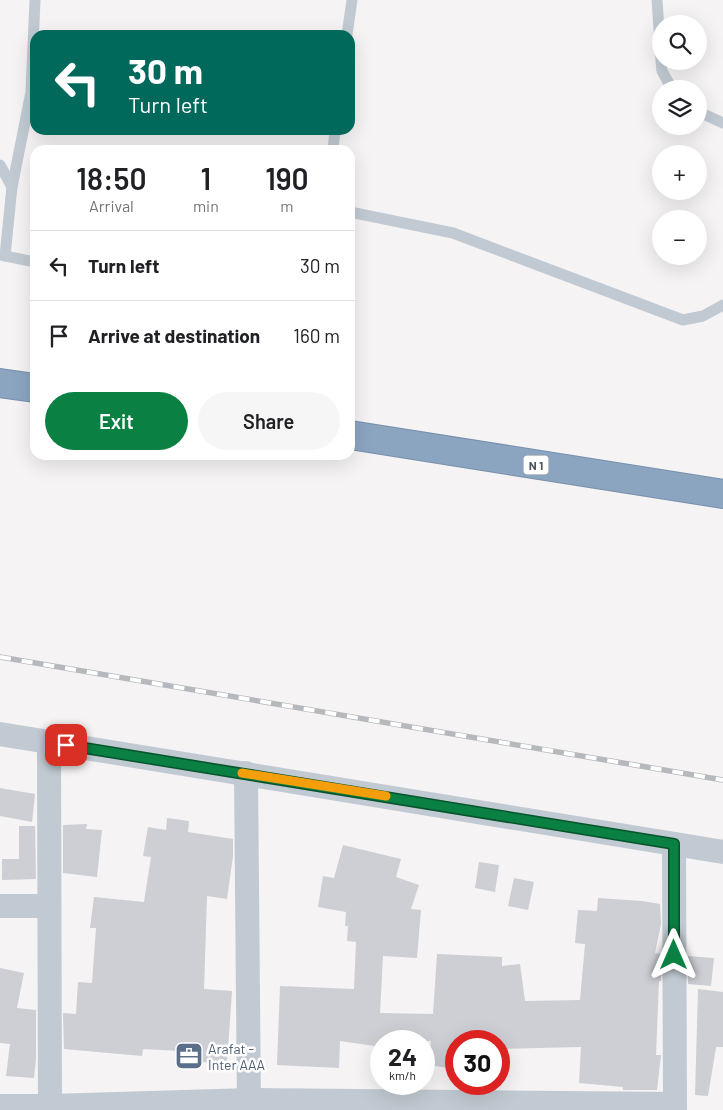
<!DOCTYPE html>
<meta charset="utf-8">
<style>
:root{--surface:#fff;--page:#f6f6f6;--text:#202124;--muted:#757577;--line:#e0e0e0;--accent:#0b8043}
body{margin:0;font-family:Barlow,sans-serif;background:var(--page);color:var(--text);height:100vh;display:flex;flex-direction:column;font-size:19px;white-space:nowrap}
*{box-sizing:border-box;margin:0}
p{font-size:16px;color:var(--muted)}
.icon{flex:none;width:28px;height:28px;fill:none;stroke:currentColor;stroke-width:2;stroke-linecap:round;stroke-linejoin:round}
.map{position:relative;flex:1;overflow:hidden}
.drawer{position:absolute;left:30px;top:145px;width:325px;height:315px;display:flex;flex-direction:column;background:var(--surface);border-radius:15px;box-shadow:0 5px 20px #0002}
.drawer>*{flex:none}
.top-card{position:absolute;left:30px;top:30px;width:325px;height:105px;border-radius:15px;box-shadow:0 5px 20px #0002;background:#00695c;color:#fff;overflow:hidden}
.controls{position:absolute;left:652px;top:15px;display:grid;gap:10px}
.controls a{display:grid;place-items:center;width:55px;height:55px;border-radius:50%;background:var(--surface);box-shadow:0 5px 20px #0002;font-size:25px}
.speed{position:absolute;left:370px;top:1030px;display:flex;gap:10px;font-size:25px;font-weight:700;text-align:center}
.speed>*{display:grid;place-content:center;width:65px;height:65px;border-radius:50%;background:var(--surface);box-shadow:0 5px 20px #0002;line-height:1}
.speed small{font-size:12px;font-weight:400}
.speed .limit{border:8px solid #d22;background:#fff;color:#111}
.pin{position:absolute;display:grid;place-items:center;width:42px;height:42px;color:#fff;margin:-21px;border-radius:10px;box-shadow:0 2px 8px #0006}
.me{position:absolute;width:55px;margin:-28px;rotate:0deg;stroke-linejoin:round;filter:drop-shadow(0 0 4px #0008)}
.turn{display:flex;align-items:center;gap:18px;height:105px;padding:0 15px;font-size:22px}
.turn .icon{width:65px;height:65px;stroke-width:2.5}
.turn b{display:block;font-size:35px;line-height:42px}
.eta{display:flex;justify-content:space-evenly;align-items:center;height:85px;text-align:center}
.eta b{font-size:30px;font-weight:600;line-height:35px}
.primary-button{display:flex;gap:10px;margin-top:auto;padding:10px 15px}
.primary-button a{flex:1;height:58px;border-radius:30px;background:var(--accent);color:#fff;font-size:20px;font-weight:600;line-height:58px;text-align:center}
.primary-button a+a{background:var(--page);color:var(--text)}
ul{padding:0;list-style:none}
li{display:flex;align-items:center;gap:15px;height:70px;padding:0 15px;border-top:1px solid var(--line)}
li div{flex:1}
li b{display:block;font-size:19px}
li em{font-style:normal}
.map>svg:first-child{display:block}
.building{fill:#cdcfd5}
.lines{fill:none;stroke-linecap:round;stroke-linejoin:round}
.highway-casing{stroke:#7690ad;stroke-width:30}
.lane{stroke:#c1cad2;stroke-width:11}
.street{stroke:#c1cad2;stroke-width:24}
.highway{stroke:#8ba5c1;stroke-width:28}
.rail-casing{stroke:#b5b8bd;stroke-width:5.5}
.rail{stroke:#fff;stroke-width:4;stroke-dasharray:11;stroke-linecap:butt}
.route-casing{stroke:#07532c;stroke-width:12}
.route{stroke:#0b8043;stroke-width:9}
.slow{stroke:#f59e0b;stroke-width:9}
.labels{text-anchor:middle;dominant-baseline:central;stroke-width:5;stroke-linejoin:round;paint-order:stroke}
.shield{fill:#fff;stroke:#808990;stroke-width:1}
.shield-label{font-size:12px;font-weight:bold;fill:#4a5661}
.service-label{font-size:14px;fill:#4e5e75;stroke:#fff;text-anchor:start}
</style>
<div class="map">
<svg width="723" height="1110" viewBox="0 0 723 1110">
<rect width="100%" height="100%" fill="#f5f3f3"/>
<g class="building">
<polygon points="0,788 35,794 32,822 0,816"/>
<polygon points="167,818 189,821 188,832 233,839 233,856 227,899 207,896 204,989 232,991 227,1063 198,1062 200,1052 143,1049 142,1056 64,1049 63,1013 76,1014 78,982 92,983 96,928 90,928 94,897 144,902 151,857 143,856 148,827 166,830"/>
<polygon points="87,824 86,829 102,830 97,877 63,873 63,825"/>
<polygon points="19,826 35,826 36,879 2,880 2,859 19,859"/>
<polygon points="343,845 401,859 396,877 419,885 411,909 421,910 417,958 383,956 380,1013 433,1014 437,954 502,957 502,966 520,964 525,1001 580,1000 585,944 575,943 578,910 597,911 598,898 642,901 660,904 661,924 655,953 661,954 661,981 659,981 656,1055 661,1055 657,1090 623,1090 623,1087 579,1083 581,1047 499,1049 499,1041 456,1041 456,1069 428,1065 431,1041 381,1041 381,1047 340,1041 339,1068 277,1065 280,986 354,989 356,942 347,941 348,926 345,926 346,912 318,907 323,876 334,878"/>
<polygon points="479,862 499,865 495,892 475,888"/>
<polygon points="514,878 534,882 528,910 508,906"/>
<polygon points="688,956 714,958 711,986 688,984"/>
<polygon points="0,968 24,973 17,1008 36,1010 36,1059 34,1078 6,1076 10,1044 0,1043"/>
<polygon points="698,989 723,992 723,1047 716,1047 708,1096 695,1095"/>
</g>
<g class="lines">
<defs>
<g id="highway">
<polyline points="0,383 35,388"/>
<polyline points="350,435 723,494"/>
</g>
</defs>
<use href="#highway" class="highway-casing"/>
<g class="lane">
<polyline points="657,0 661,59"/>
<polyline points="347,35 352,0"/>
<polyline points="661,61 662,71 672,89"/>
<polyline points="699,112 723,123"/>
<polyline points="333,150 335,130"/>
<polyline points="0,165 12,187"/>
<polyline points="350,212 453,233 683,320 703,316 723,305"/>
<polyline points="0,255 35,262"/>
<polyline points="5,256 12,187 31,92 35,0"/>
</g>
<g class="street">
<polyline points="0,734 723,852"/>
<polyline points="49,742 50,1110"/>
<polyline points="246,773 249,1110"/>
<polyline points="674,844 675,1110"/>
<polyline points="0,906 49,906"/>
<polyline points="0,1106 50,1106 250,1100 675,1104"/>
</g>
<use href="#highway" class="highway"/>
<defs>
<polyline id="rail" points="0,657 723,780"/>
</defs>
<use href="#rail" class="rail-casing"/>
<use href="#rail" class="rail"/>
</g>
<g class="lines">
<defs>
<polyline id="route" points="66,745 674,844 674,955"/>
</defs>
<use href="#route" class="route-casing"/>
<use href="#route" class="route"/>
<polyline class="slow" points="242,773 386,796"/>
</g>
<defs>
<symbol id="office-square" viewBox="-11 -11 22 22"><rect x="-9" y="-9" width="18" height="18" rx="4" fill="#5c6f8a" stroke="#fff"/><path d="M-6-3h4V-5.5h4V-3h4V5H-6ZM-1-4.5V-3h2v-1.5ZM-6 0V1H6V0Z" fill="#fff"/></symbol>
</defs>
<g fill-rule="evenodd">
<use href="#office-square" x="173" y="1040" width="32" height="32"/>
</g>
<g class="labels">
<rect class="shield" x="523.5" y="455.5" width="25" height="19" rx="4"/>
<g class="shield-label">
<text x="536" y="465">N 1</text>
</g>
<g class="service-label">
<text x="208" y="1048">Arafat -<tspan x="208" dy="16">Inter AAA</tspan></text>
</g>
</g>
</svg>
<div class="controls">
<a><svg class="icon" aria-label="search" viewBox="0 0 24 24"><circle cx="10" cy="10" r="6"/><path d="M15 15l6 6"/></svg></a>
<a><svg class="icon" aria-label="layers" viewBox="0 0 24 24"><path d="M12 4l9 5-9 5-9-5zM3 14l9 5 9-5"/></svg></a>
<a>+</a>
<a>−</a>
</div>
<div class="speed"><div>24<small>km/h</small></div><div class="limit">30</div></div>
<div class="pin" style="left:66px;top:745px;background:#d93025"><svg class="icon" aria-label="arrive" viewBox="0 0 24 24"><path d="M6 21V4h12l-3 4 3 4H6"/></svg></div>
<svg class="me" style="left:674px;top:955px" viewBox="-20 -20 40 40"><path d="M0-17L14 15 0 8-14 15z" fill="#0b8043" stroke="#fff" stroke-width="4"/></svg>
<div class="top-card">
<div class="turn"><svg class="icon" aria-label="left" viewBox="0 0 24 24"><path d="M17 20v-9H6M10 6l-5 5 5 5"/></svg><div><b>30 m</b>Turn left</div></div>
</div>
<section class="drawer">
<div class="eta">
<div><b>18:50</b><p>Arrival</p></div>
<div><b>1</b><p>min</p></div>
<div><b>190</b><p>m</p></div>
</div>
<ul>
<li><svg class="icon" aria-label="left" viewBox="0 0 24 24"><path d="M17 20v-9H6M10 6l-5 5 5 5"/></svg><div><b>Turn left</b></div><em>30 m</em></li>
<li><svg class="icon" aria-label="arrive" viewBox="0 0 24 24"><path d="M6 21V4h12l-3 4 3 4H6"/></svg><div><b>Arrive at destination</b></div><em>160 m</em></li>
</ul>
<div class="primary-button"><a>Exit</a><a>Share</a></div>
</section>
</div>
